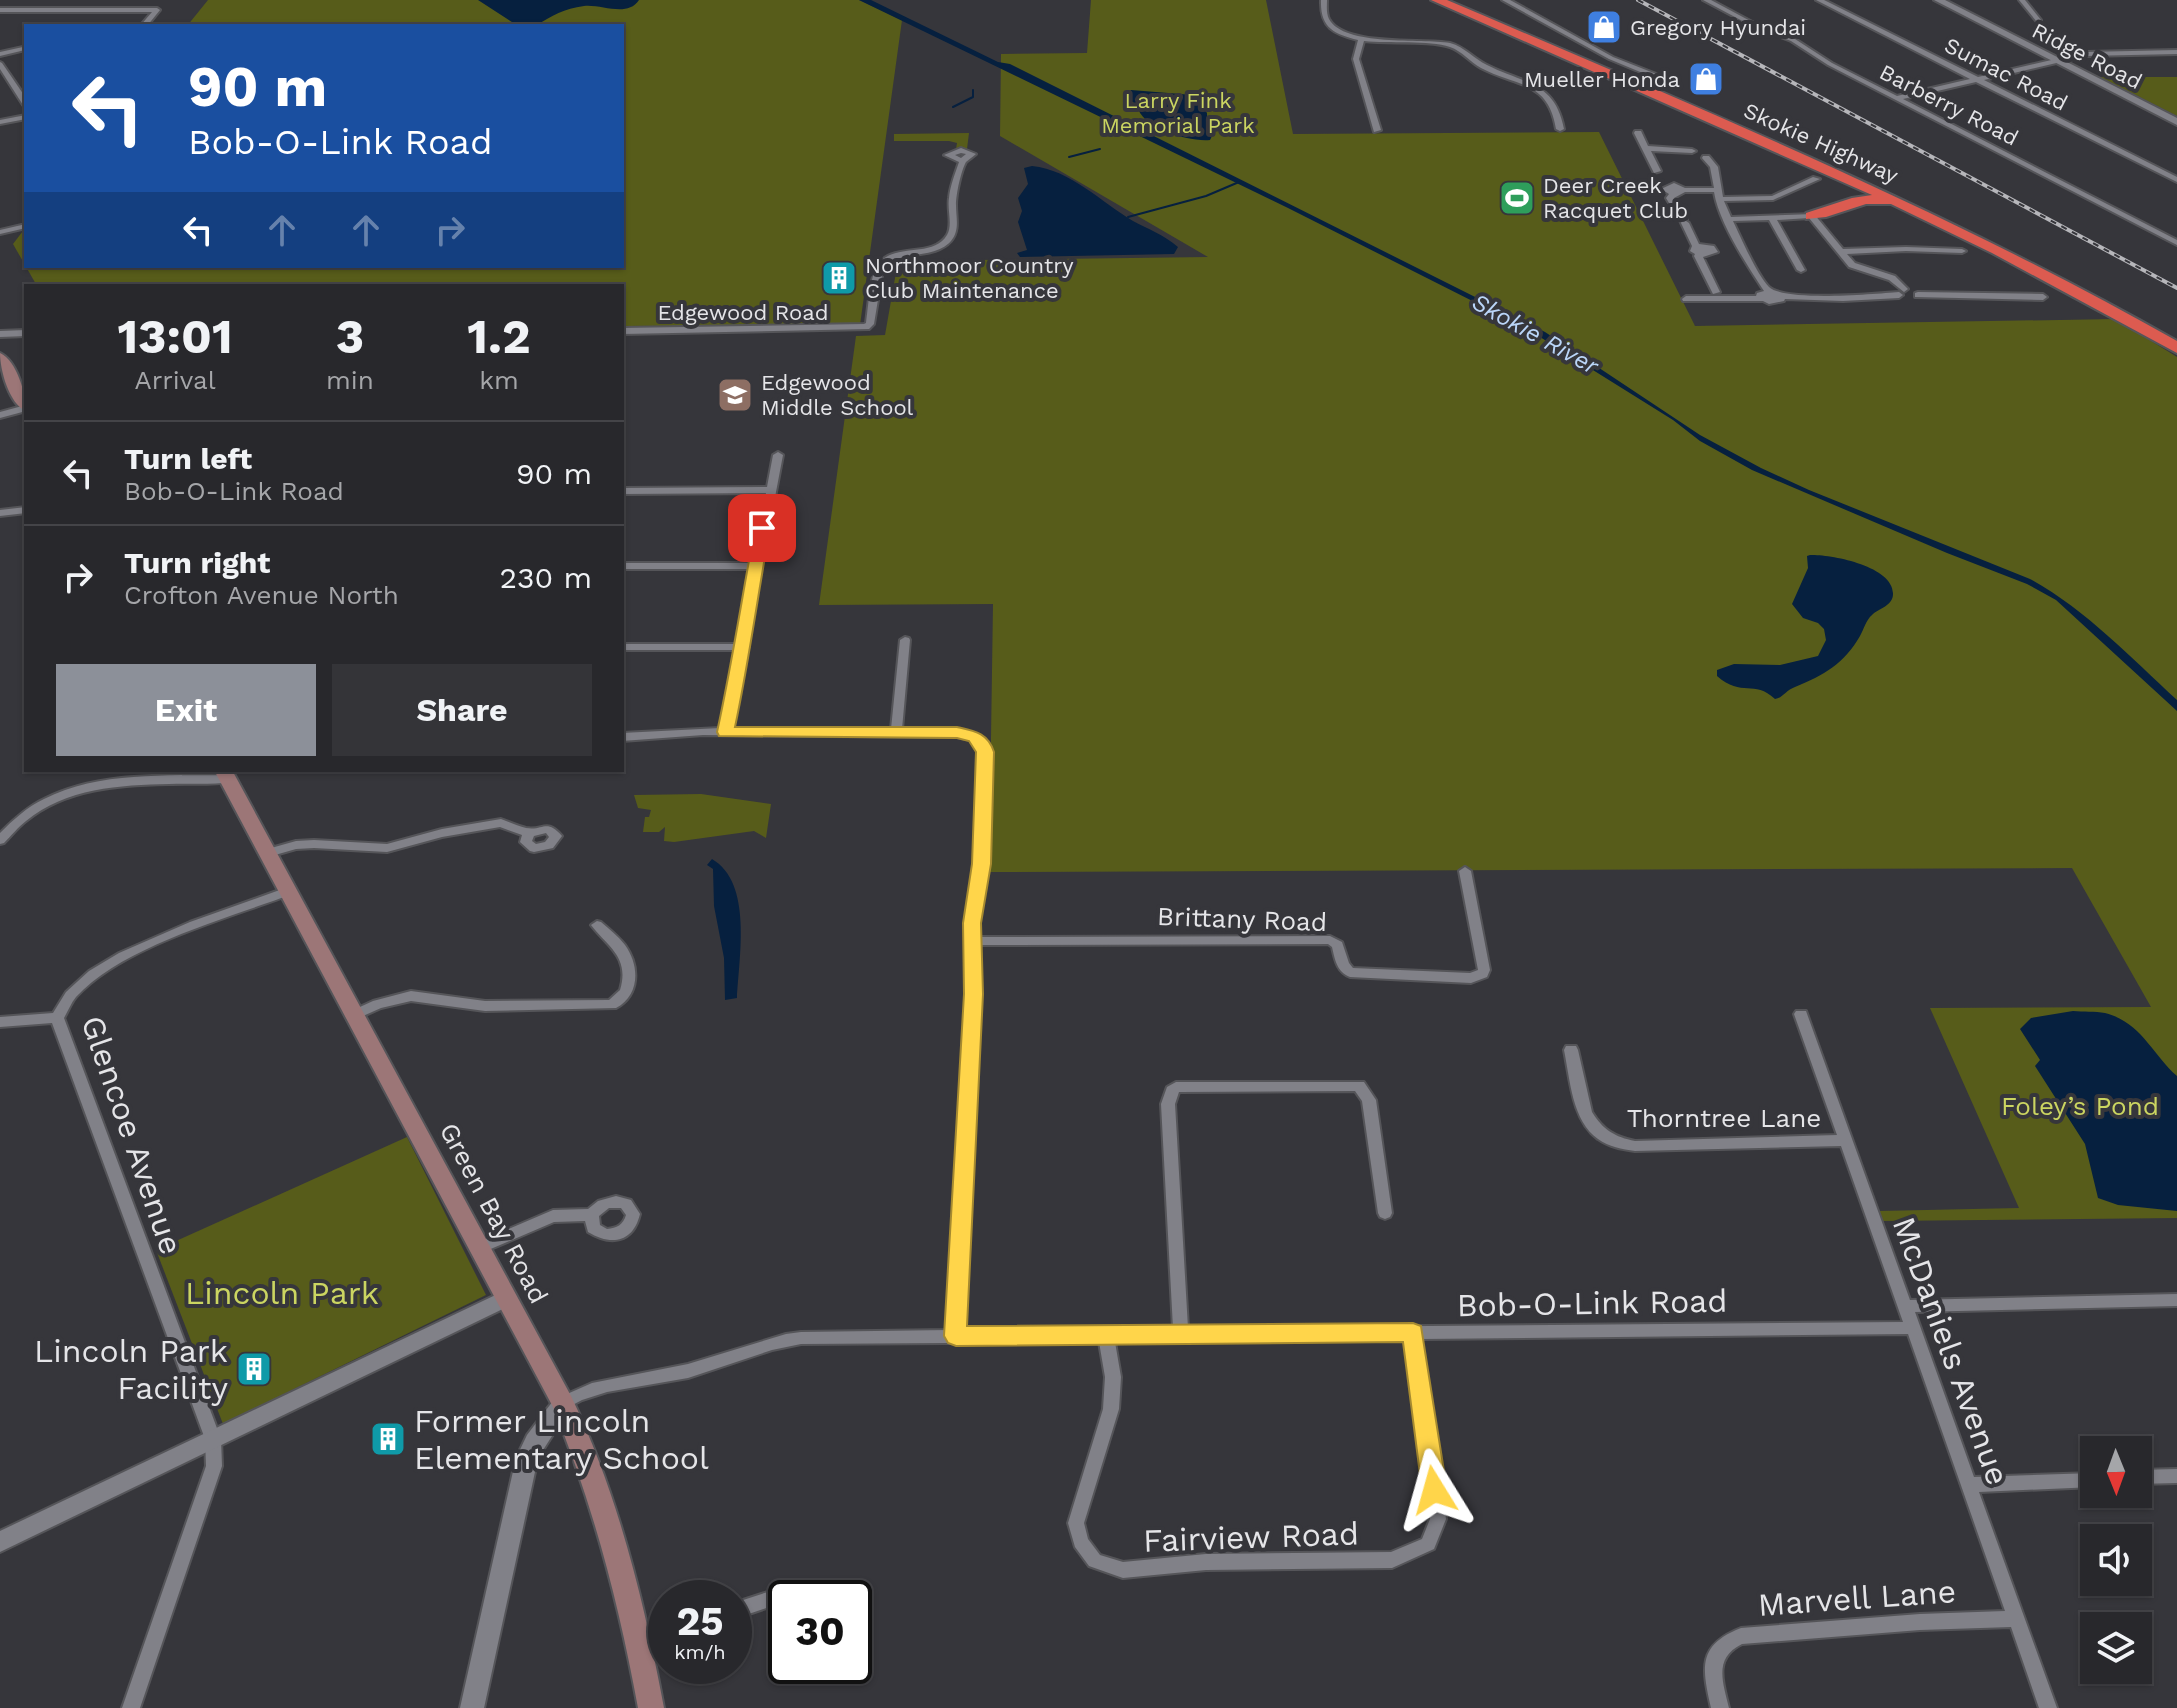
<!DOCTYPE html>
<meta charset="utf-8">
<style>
:root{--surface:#28282c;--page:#343438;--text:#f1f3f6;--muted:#a5a6a9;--line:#444448;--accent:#8c9099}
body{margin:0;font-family:"Work Sans",sans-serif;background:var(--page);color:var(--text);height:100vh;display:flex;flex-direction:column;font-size:30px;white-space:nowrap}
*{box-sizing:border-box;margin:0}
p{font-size:26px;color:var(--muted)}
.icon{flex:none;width:44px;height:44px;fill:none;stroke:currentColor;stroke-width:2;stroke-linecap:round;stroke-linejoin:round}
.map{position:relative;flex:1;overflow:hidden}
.panel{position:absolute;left:24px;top:284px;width:600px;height:488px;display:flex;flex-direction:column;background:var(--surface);border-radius:0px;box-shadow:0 2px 6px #0004,0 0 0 2px var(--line)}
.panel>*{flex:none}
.guide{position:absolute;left:24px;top:24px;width:600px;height:244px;border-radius:0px;box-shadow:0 2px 6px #0004,0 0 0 2px var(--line);background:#1a4fa0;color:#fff;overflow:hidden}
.needle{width:52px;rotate:179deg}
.controls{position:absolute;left:2080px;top:1436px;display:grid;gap:16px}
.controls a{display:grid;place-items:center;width:72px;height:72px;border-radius:0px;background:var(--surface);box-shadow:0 2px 6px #0004,0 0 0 2px var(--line);font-size:40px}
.speed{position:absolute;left:648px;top:1580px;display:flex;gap:16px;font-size:40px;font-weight:700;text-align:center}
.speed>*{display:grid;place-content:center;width:104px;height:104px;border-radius:50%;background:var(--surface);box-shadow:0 2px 6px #0004,0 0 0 2px var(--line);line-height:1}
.speed small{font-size:20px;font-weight:400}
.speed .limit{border:4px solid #111;border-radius:12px;background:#fff;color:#111}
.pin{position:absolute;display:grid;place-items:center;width:68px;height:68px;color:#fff;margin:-34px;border-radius:16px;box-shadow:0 4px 12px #0006}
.me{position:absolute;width:88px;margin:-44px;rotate:352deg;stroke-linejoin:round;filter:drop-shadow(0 0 6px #0008)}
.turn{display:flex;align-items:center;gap:28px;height:168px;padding:0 32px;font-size:36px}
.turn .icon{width:104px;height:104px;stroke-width:2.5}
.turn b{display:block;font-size:56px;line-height:68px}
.lanes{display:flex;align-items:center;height:76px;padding:0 32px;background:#0003;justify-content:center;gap:40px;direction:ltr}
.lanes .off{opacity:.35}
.eta{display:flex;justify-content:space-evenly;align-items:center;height:136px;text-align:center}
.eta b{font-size:48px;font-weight:700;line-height:56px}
.action{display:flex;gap:16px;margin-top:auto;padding:16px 32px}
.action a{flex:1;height:92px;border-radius:0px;background:var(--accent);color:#fff;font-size:32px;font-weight:700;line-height:92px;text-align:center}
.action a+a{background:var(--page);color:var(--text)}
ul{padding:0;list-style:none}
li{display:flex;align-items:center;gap:24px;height:104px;padding:0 32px;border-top:2px solid var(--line)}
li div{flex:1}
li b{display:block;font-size:30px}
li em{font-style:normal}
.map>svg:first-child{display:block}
.green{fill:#575c1a}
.water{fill:#06203f}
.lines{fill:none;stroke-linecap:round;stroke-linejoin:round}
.stream{stroke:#06203f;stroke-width:2}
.minor-casing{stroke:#555559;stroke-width:4}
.tertiary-casing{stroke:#555559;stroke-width:4}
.secondary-casing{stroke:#555559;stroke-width:4}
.motorway-casing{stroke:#555559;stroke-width:4}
.minor{fill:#818188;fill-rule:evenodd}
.tertiary{fill:#818188;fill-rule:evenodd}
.secondary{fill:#9c7677;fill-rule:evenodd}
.motorway{fill:#dc5b50;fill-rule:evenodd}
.rail-casing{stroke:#b6b6ba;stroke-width:4}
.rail{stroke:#36363b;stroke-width:2;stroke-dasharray:6;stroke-linecap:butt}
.route{fill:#ffd54a;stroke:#a68a30;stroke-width:2}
.labels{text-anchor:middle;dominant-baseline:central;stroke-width:8;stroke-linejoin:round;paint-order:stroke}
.far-poi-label{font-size:22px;fill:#e5e5e8;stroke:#36363b;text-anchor:start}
.far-street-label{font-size:22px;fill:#e5e5e8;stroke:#36363b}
.far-park-label{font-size:22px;fill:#cbd561;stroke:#36363b}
.far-water-label{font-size:24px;font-style:italic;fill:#bad5f8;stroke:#36363b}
.street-label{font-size:26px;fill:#e5e5e8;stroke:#36363b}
.park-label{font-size:26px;fill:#cbd561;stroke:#36363b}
.near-street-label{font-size:32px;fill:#e5e5e8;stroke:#36363b}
.near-park-label{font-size:32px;fill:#cbd561;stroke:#36363b}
.near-poi-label{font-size:32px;fill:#e5e5e8;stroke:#36363b;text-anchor:end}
</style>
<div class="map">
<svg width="2177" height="1708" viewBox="0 0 2177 1708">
<rect width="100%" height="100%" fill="#36363b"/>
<g class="green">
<polygon points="208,0 859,0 902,20 860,325 622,326 622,286 37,286 13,244 26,227 26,266 622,266 622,26 187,26"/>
<polygon points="1091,0 1266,0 1293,134 1599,132 1695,326 2116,319 2177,357 2177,1218 1882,1221 1879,1211 2019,1208 1930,1008 2151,1007 2072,868 989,872 993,604 819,605 856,336 885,335 898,261 1208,257 1000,136 1001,54 1087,53"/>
<polygon points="2100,77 2177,77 2177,116"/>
<polygon points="969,133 967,149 956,149 957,143 949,141 894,141 894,134"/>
<polygon points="701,794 771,804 766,838 754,831 674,842 664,841 665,827 659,832 643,832 645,817 649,817 651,810 638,808 634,795"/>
<polygon points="407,1137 486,1295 223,1424 156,1250"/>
</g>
<g class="water">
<path d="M478,0H639C627,18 602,4 584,6C564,9 552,15 536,26H518Z"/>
<path d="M859,0H871L998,62L1010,64L1545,332L1700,435L1761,468L1809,490L2030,579C2086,610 2130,657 2177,700V711L2056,600L2027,584L1947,553L1752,470L1700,441L1673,420L1524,327L1288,208Z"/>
<path d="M1131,90L1193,95L1207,113V124L1213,134L1210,140C1189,142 1141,129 1137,105L1125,97Z"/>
<path d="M1032,166C1071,170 1101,202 1133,221C1148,229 1164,235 1178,247L1174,254L1020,257L1017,253L1027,250L1018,222L1022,211L1018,198L1028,184L1024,168Z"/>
<path d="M1810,555C1830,554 1894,566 1893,594C1893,606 1879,608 1872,615C1866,620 1864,629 1860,636C1844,664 1824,675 1795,687C1786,690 1783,698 1775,699C1754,679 1742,698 1717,676V670L1734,664L1780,665L1818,656L1826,640L1824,629L1818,623L1803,618L1792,604L1808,568L1807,556Z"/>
<path d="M712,859C753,883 739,957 737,998L725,1000L724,958L714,906L713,869L707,865Z"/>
<path d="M2073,1011C2083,1012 2095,1011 2105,1013C2141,1022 2152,1054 2177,1076V1211L2118,1205L2098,1198L2085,1144L2035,1066L2040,1060L2020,1029L2031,1018Z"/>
</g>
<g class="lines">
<g class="stream">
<polyline points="953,107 973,97 973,90"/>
<polyline points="1069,157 1100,149"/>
<polyline points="1128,217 1206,196 1239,182"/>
</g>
<defs>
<g id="minor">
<path d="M1321,0H1327C1327,6 1326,13 1329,19C1344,47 1422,38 1450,43C1465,47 1474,59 1487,65C1524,84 1555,81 1564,129L1560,131L1556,129C1548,80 1517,87 1481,68C1470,62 1462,51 1450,47C1429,40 1389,44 1364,41L1359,59L1381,130L1374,132L1353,59L1358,40C1334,34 1320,28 1321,0Z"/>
<polygon points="1502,0 1510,0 1613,57 1664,77 1657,79 1609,59"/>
<polygon points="1703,0 1711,0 1754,23 1795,39 1832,63 1897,96 1970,79 1816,0 1824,0 1978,77 2086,52 2177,50 2177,54 2086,56 1984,80 2177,177 2177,182 1976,82 1903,99 2177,240 2177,245 1828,65 1791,41 1750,25"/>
<polygon points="2019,0 2025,0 2041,20 2041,22 2037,22"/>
<polygon points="0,8 157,8 160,10 147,26 140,26 152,12 0,12"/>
<polygon points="23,47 25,48 25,50 0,56 0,52"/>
<polygon points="0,62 2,63 26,98 26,105 23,105 0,69"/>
<polygon points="26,115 26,119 0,124 0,120"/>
<polygon points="1635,131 1641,131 1648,146 1692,149 1696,151 1692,153 1651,151 1661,171 1654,173 1634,133"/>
<path d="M961,148L976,154C973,157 969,159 966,162C961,171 956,194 956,205C956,218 960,230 951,241C933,261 900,248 883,269L874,324L869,329L622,334V328L864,324L866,323C868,309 870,279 876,268C890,240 932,260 947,235C953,225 947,210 949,198C950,186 955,174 959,162L944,155ZM961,153L966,154L961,158L955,155Z"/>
<path d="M1703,156H1709L1718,167L1723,197L1772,196L1813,177L1820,179L1773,200L1724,201L1731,217L1814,214L1843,249L1906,247L1962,249L1966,251L1962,253L1906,251L1847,254L1855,263L1895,276L1908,289L1904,292L1889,280L1849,267L1809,218L1777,220L1805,270L1801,272L1797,270L1769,220L1733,221C1741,238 1757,275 1769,287C1785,302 1874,294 1899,292L1903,295L1899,298L1843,301L1785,299L1784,301L1769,304L1763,301H1683L1682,299L1686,296H1756L1757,293L1764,291C1747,265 1719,223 1714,192H1685L1674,198L1687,219L1686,221L1689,223L1699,244L1714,246L1718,252L1703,257L1720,292L1713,294L1694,256L1695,254L1690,251L1692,246L1681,223L1682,221H1680L1666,198L1669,194L1661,189L1674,183L1685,188H1714L1710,167L1702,158Z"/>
<polygon points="26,224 26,228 0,234 0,230"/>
<polygon points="1918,292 2043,294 2047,297 2043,300 1915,297 1915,293"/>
<polygon points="26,330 26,336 0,337 0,331"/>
<polygon points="26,405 26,411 0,418 0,412"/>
<path d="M778,452L783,455L747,645L749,647L746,650L731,728L891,729L900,640L905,637L909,638L910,640L902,729C929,729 969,722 989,744L988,864L978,923V937L1330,936L1342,942L1349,963L1353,968L1470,973L1478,970L1459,871L1465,867L1471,871L1490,970L1487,977L1471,983L1350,977C1337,972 1335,960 1332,947L1328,944L979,945V994L964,1330L1173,1328L1161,1104L1167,1087L1176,1082H1364L1376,1100L1392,1213L1390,1217L1385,1219L1380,1217L1378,1213L1362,1101L1355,1091L1179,1092L1175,1104L1188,1328L1903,1322L1841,1146L1635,1151C1622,1149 1609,1147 1598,1139C1572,1121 1570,1079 1564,1050L1566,1046H1576L1578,1050L1592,1112C1603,1130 1615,1137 1635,1141L1837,1135L1794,1014L1796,1011H1806L1910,1300L2177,1294V1306L1915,1312L1974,1477L2094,1473V1487L1979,1492L2057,1708H2039L2011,1627L1920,1630L1742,1644C1713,1658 1723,1683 1729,1708H1711C1702,1668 1697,1645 1741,1628L1920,1614L2005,1611L1908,1334L1421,1339L1446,1519L1434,1549L1392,1568L1206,1570L1123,1578L1089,1566L1075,1547L1068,1523L1103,1409L1105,1377L1099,1342L801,1344L772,1350L688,1378L607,1392L582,1400L563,1410L558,1408L555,1403L558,1398L592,1383L688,1364L786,1334L801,1332L949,1330L967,994L966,923L976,864L977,745L971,740L957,737L703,735L622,741V733L720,728L735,650H622V644H737L751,569H622V563H752L766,493L622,494V488L767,487L773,455ZM1406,1339L1430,1519L1422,1539L1391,1552L1206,1554L1123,1562L1100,1555L1088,1539L1084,1523L1119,1409L1121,1377L1115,1342Z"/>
<polygon points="26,507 26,513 0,516 0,510"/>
<path d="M227,775L233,779L231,782C211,785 189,783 169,784C120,785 66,788 26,821C18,827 11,836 4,843L0,844V833C13,820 27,807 44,799C99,771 167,776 227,775Z"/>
<path d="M501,819C509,822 518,826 526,828C544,831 546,818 562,836L553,848L534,852L530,851L520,842L522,835L500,827L442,837L387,852L314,848L296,849L268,857L262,853L264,850L296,841L314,840L387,844L442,829ZM546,833L549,837L545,842L536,844L532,841L534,836Z"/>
<path d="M288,887L294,891L292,894C229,918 122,946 76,997C71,1003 68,1011 64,1018L221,1439L222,1466L140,1708H122L206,1466L205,1439L52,1023L0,1027V1017L53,1013L66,992L89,971L119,953L190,922Z"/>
<path d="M597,921L601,922C609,929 618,936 625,945C640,966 640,995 616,1008L485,1011L411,1001L381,1008L354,1020L349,1018L347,1015L349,1012L373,1001L411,991L485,1001L609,1000L620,990C630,957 608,947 591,925Z"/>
<path d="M616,1196L631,1200L640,1214C633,1243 611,1246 588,1232L585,1221L554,1222L479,1254L474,1252L472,1248L474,1244L553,1210L588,1209L598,1201ZM609,1208H621L626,1215C623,1225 617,1228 607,1229L600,1225L599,1216Z"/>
<polygon points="2177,1469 2177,1483 2138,1484 2138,1470"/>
<polygon points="780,1588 792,1594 793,1598 786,1598 786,1608 778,1604 734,1619 734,1603"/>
<polygon points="666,1625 666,1641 639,1650 633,1648 631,1642 633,1636"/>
</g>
<g id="tertiary">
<polygon points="1934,0 1945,0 2177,118 2177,125"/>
<polygon points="506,1290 513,1292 516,1298 513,1304 0,1552 0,1531"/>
<polygon points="563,1394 570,1397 573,1403 538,1458 484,1708 460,1708 516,1458 527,1435 556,1397"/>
</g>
<g id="secondary">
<path d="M0,353C17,361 26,394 26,411C9,404 0,370 0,353Z"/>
<path d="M214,770H232L571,1396C618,1494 644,1601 664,1708H638C619,1604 593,1504 553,1407Z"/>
</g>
<path id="motorway" d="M1431,0H1447C1695,106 1942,208 2177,341V353L1992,253L1891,204H1866L1826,217L1806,219V213L1852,198L1872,195Z"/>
</defs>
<use href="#minor" class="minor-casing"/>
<use href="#tertiary" class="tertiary-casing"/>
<use href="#secondary" class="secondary-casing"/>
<use href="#motorway" class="motorway-casing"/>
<use href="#minor" class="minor"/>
<use href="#tertiary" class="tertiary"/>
<use href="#secondary" class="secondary"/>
<use href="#motorway" class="motorway"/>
<defs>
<polyline id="rail" points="1638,0 2177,288"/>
</defs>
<use href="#rail" class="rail-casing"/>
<use href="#rail" class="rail"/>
</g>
<path class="route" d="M762,523L770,528C758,594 749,661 735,727H957C975,731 988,733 994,752L991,864L981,923L983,994L967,1326L1413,1323L1421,1326L1447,1490L1443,1498L1434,1501L1426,1498L1422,1490L1403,1342L956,1346L948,1343L944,1336L964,994L963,923L972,864L976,752L969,741L957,738L719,736L717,732C732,664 742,596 755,528Z"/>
<defs>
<symbol id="shop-square" viewBox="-11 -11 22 22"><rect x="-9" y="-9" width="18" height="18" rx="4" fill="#3f7fe0" stroke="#36363b"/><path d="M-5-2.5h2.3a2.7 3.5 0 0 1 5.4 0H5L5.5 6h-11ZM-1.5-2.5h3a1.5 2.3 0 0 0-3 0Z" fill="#fff"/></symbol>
<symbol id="stadium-square" viewBox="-11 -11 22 22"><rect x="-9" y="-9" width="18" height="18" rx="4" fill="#2e9e5b" stroke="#36363b"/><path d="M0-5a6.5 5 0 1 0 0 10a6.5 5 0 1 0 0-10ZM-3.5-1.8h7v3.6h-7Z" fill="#fff"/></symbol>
<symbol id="building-square" viewBox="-11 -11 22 22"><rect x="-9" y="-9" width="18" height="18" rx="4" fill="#0f9aa8" stroke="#36363b"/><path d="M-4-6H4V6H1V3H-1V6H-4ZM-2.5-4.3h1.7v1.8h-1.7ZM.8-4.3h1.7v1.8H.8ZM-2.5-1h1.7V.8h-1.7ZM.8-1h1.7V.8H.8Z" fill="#fff"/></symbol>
<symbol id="school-square" viewBox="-11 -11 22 22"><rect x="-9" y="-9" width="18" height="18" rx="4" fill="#8d6e63" stroke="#36363b"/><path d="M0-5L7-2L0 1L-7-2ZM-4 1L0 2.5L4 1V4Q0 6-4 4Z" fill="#fff"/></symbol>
</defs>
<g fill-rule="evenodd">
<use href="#shop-square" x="1584" y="7" width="40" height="40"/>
<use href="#shop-square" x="1686" y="59" width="40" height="40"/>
<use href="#stadium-square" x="1497" y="178" width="40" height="40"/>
<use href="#building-square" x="819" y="258" width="40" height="40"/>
<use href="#school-square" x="715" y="375" width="40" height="40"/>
<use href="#building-square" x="234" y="1349" width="40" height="40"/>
<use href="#building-square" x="368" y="1419" width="40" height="40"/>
</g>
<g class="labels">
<g class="far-poi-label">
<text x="1630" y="27">Gregory Hyundai</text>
<text x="1680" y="79" text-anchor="end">Mueller Honda</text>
<text x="1543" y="185">Deer Creek<tspan x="1543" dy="25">Racquet Club</tspan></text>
<text x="865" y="265">Northmoor Country<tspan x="865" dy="25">Club Maintenance</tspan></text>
<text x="761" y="382">Edgewood<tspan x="761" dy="25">Middle School</tspan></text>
</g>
<g class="far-street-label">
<text transform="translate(2087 56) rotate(27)">Ridge Road</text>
<text transform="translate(2006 74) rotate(27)">Sumac Road</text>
<text transform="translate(1949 105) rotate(27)">Barberry Road</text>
<text transform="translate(1821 143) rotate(24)">Skokie Highway</text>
<text x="743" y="312">Edgewood Road</text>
</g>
<g class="far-park-label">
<text x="1178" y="100">Larry Fink<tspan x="1178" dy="25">Memorial Park</tspan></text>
</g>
<g class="far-water-label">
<text transform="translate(1535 334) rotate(29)">Skokie River</text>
</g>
<g class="street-label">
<text transform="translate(1242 919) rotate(2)">Brittany Road</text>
<text x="1724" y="1118">Thorntree Lane</text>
<text transform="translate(494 1213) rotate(62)">Green Bay Road</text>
</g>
<g class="park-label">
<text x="2080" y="1106">Foley’s Pond</text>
</g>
<g class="near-street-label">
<text transform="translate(132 1135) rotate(71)">Glencoe Avenue</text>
<text transform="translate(1592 1303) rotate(-1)">Bob-O-Link Road</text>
<text transform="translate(1951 1351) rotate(70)">McDaniels Avenue</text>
<text transform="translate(1251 1537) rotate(-2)">Fairview Road</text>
<text transform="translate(1857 1598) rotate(-4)">Marvell Lane</text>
</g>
<g class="near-park-label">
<text x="282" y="1293">Lincoln Park</text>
</g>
<g class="near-poi-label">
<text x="228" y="1351">Lincoln Park<tspan x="228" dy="37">Facility</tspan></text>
<text x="414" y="1421" text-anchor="start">Former Lincoln<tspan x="414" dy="37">Elementary School</tspan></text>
</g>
</g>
</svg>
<div class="controls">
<a><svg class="needle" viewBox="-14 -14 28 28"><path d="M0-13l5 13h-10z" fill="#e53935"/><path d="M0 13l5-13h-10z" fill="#a5a6a9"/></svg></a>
<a><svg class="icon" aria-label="sound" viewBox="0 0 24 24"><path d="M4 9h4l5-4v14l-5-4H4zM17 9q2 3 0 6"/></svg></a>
<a><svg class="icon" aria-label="layers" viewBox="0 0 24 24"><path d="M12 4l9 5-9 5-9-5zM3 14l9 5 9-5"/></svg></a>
</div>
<div class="speed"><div>25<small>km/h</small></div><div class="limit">30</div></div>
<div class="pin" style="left:762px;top:528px;background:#d93025"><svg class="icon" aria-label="arrive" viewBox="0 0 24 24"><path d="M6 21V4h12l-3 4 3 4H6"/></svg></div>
<svg class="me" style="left:1434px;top:1490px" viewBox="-20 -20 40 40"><path d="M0-17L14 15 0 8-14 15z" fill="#ffd54a" stroke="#fff" stroke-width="4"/></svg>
<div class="guide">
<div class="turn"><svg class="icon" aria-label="left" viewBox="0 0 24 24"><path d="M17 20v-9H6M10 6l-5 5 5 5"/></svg><div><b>90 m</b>Bob-O-Link Road</div></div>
<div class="lanes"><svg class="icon" aria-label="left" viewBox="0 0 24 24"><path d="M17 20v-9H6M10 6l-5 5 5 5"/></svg><svg class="icon off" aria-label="ahead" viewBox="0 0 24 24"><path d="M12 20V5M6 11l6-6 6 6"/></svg><svg class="icon off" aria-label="ahead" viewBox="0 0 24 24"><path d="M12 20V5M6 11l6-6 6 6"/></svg><svg class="icon off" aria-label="right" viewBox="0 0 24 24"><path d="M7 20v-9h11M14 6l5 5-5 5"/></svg></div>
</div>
<section class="panel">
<div class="eta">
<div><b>13:01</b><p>Arrival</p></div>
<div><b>3</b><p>min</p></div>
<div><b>1.2</b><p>km</p></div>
</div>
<ul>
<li><svg class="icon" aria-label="left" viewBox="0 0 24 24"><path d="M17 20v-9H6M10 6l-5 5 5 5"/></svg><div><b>Turn left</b><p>Bob-O-Link Road</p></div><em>90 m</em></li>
<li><svg class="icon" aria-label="right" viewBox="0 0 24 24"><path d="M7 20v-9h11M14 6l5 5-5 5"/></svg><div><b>Turn right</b><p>Crofton Avenue North</p></div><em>230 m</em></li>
</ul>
<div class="action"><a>Exit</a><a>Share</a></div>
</section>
</div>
